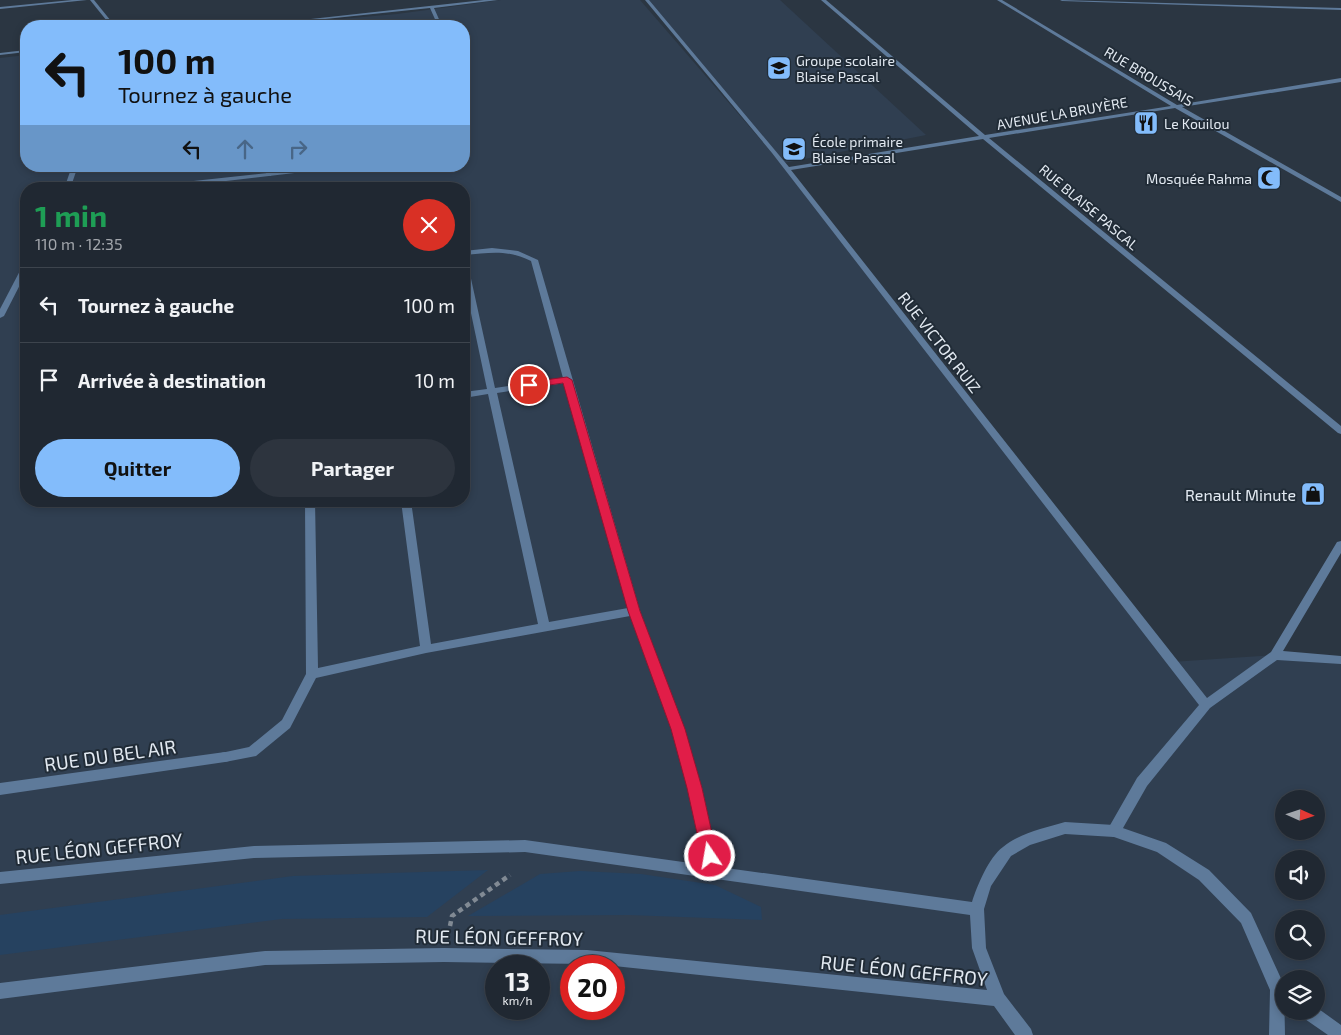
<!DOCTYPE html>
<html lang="fr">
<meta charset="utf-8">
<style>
:root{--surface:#202832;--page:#2d343e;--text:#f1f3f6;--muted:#a2a6ac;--line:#3d444d;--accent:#83bcfb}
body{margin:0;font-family:"Exo 2",sans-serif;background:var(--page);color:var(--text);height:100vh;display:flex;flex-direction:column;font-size:19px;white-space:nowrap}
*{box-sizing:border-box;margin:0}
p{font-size:16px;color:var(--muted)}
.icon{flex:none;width:28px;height:28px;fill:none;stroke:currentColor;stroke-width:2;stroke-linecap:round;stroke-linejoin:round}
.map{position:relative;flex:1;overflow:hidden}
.side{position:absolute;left:20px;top:182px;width:450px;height:325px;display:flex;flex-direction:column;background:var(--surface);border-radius:20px;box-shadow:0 2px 8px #0003,0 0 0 1px var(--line)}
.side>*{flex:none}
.banner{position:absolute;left:20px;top:20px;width:450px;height:152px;border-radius:20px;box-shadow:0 2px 8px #0003,0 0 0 1px var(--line);background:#83bcfb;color:#111;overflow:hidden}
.needle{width:32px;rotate:93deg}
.fabs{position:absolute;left:1275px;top:790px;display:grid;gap:10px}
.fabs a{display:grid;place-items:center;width:50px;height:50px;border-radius:50%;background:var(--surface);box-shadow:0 2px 8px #0003,0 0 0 1px var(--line);font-size:25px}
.speed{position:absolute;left:485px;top:955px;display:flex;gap:10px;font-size:25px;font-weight:700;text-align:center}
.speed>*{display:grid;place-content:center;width:65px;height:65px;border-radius:50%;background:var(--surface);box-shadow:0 2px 8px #0003,0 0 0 1px var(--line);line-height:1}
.speed small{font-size:12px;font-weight:400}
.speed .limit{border:8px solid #d22;background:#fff;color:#111}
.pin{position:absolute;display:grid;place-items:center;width:42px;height:42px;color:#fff;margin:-21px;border:2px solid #fff;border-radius:50%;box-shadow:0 1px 5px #0007}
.me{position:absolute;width:55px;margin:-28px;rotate:348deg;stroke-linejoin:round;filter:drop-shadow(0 0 4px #0008)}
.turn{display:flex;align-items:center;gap:18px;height:105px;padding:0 15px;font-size:22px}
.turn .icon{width:65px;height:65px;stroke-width:2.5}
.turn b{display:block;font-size:35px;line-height:42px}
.lanes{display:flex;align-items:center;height:48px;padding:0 15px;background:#0003;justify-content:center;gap:25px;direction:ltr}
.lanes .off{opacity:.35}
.round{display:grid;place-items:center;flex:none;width:52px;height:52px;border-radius:26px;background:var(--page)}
.summary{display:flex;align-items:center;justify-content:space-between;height:85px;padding:0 15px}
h1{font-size:30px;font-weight:700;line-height:38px;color:#1e9e55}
.cta{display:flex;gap:10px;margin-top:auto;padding:10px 15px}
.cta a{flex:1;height:58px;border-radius:30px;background:var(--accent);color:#111;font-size:20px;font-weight:700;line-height:58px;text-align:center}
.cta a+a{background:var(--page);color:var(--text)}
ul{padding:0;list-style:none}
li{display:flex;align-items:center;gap:15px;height:75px;padding:0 15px;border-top:1px solid var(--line)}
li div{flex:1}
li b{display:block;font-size:19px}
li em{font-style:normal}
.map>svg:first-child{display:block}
.built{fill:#303f51;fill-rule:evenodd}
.green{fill:#264260}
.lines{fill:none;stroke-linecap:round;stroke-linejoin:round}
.path{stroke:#818a94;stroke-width:4.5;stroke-dasharray:5 4;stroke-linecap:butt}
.service{fill:#5e7a9a;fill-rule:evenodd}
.minor{fill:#5e7a9a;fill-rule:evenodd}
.tertiary{fill:#5e7a9a;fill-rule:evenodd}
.route{fill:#e11d48;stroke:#92132f}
.labels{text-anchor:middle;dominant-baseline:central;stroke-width:4;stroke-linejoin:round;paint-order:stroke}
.far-poi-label{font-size:14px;fill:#e2e9f1;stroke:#212c37;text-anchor:start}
.far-street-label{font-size:14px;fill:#e2e9f1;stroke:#212c37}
.street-label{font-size:16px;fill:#e2e9f1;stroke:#212c37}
.poi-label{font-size:16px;fill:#e2e9f1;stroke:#212c37;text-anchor:end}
.near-street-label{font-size:19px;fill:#e2e9f1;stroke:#212c37}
</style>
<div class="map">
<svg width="1341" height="1035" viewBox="0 0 1341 1035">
<rect width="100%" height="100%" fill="#2b3642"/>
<g class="built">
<path d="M501,0H640L786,169L1171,662L1275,655L1341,660V1035H0V58L26,55V166H464V26H260L397,14ZM26,189H464V501H26ZM1284,799H1316V831H1284ZM1284,859H1316V891H1284ZM1284,919H1316V951H1284ZM496,966H539V1009H496ZM571,966H614V1009H571ZM1284,979H1316V1011H1284Z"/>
<polygon points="648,0 780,0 926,135 784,163"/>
</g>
<g class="green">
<polygon points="488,870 427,917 282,919 0,955 0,915 293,876"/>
<polygon points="580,871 641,874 715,885 761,907 762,920 629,915 468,916 540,874"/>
</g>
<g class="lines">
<polyline class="path" points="450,926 452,916 510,875"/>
<g class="service">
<polygon points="267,166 273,166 271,176 266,175"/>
<path d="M492,248L518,251L538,260L640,611L684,729L702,788L720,872L718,877L713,878L708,877L706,872L688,788L672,729L630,616L426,653L316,678L290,728L256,756L225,762L221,761L219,757L221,753L249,747L282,720L306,674L305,501H315L318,668L420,646L401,501H411L431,644L538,624L488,394L464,398V392L487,389L464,280V263L468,265L495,388L563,378L531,261C506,249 490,253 464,255V251ZM565,383L628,608L549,622L497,393Z"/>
</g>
<g class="minor">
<polygon points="72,0 87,0 0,9 0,7"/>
<polygon points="90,0 94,0 115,26 111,26"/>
<polygon points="484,0 498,0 434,8 442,26 438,26 430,8 259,26 247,26"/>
<polygon points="645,0 649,0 789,167 979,136 821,0 826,0 985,135 1171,106 997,0 1002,0 1177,105 1341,78 1341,82 1182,107 1341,197 1341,202 1175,108 989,138 1341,426 1341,434 1338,433 983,139 791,170 1207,698 1271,652 1337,542 1341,541 1341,553 1283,651 1341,656 1341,664 1277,660 1210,708 1147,786 1119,835 1114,837 1109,835 1107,831 1109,827 1137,778 1199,705 772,153"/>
<polygon points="1060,0 1341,8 1341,10 1062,1"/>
<polygon points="26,50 26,52 0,55 0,53"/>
<polygon points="72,166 78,166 70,189 64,189"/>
<polygon points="332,166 354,166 158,189 135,189 138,187"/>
<polygon points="23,265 26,265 26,273 4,316 0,318 0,309"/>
<polygon points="225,752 229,753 231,757 229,761 225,762 0,795 0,783"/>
</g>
<g class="tertiary">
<path d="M1065,822L1114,825L1166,843L1209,870L1251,913L1284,985L1285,1035H1269L1270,990L1241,923L1199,880L1157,852L1114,837L1065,834L1030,845L1011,856L991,886L984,909L986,948L1004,994L1031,1029L1033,1035H1015L994,1006L614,966L587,964L444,962L265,965L0,999V983L265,951L444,948L587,950L987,990L972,948L970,915L525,852L254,858L0,884V872L254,846L525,840L972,902C977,886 989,857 1003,847C1020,833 1044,828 1065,822Z"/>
<polygon points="1316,1007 1341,1025 1341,1035 1328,1035 1302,1017 1300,1011 1316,1011"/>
</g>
</g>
<polygon class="route" points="567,377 572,380 640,611 685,729 702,788 717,856 715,861 710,863 704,861 702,856 687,788 671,729 628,611 563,383 529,388 525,385 529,382"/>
<defs>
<symbol id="school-square" viewBox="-11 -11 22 22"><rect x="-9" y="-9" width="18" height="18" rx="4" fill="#83bcfb" stroke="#212c37"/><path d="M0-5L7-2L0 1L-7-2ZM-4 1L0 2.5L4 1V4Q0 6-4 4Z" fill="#111"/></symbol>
<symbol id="restaurant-square" viewBox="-11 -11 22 22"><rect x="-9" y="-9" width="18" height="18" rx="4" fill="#83bcfb" stroke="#212c37"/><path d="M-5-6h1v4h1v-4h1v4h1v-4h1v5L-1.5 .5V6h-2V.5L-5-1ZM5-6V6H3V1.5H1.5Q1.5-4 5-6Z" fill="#111"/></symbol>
<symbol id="mosque-square" viewBox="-11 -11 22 22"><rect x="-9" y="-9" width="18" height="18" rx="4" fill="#83bcfb" stroke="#212c37"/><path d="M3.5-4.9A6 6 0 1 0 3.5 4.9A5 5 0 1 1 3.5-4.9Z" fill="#111"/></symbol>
<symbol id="shop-square" viewBox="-11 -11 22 22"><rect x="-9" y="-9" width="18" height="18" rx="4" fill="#83bcfb" stroke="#212c37"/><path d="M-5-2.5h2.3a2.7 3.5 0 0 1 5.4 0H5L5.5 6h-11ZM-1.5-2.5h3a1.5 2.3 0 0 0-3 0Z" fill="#111"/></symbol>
</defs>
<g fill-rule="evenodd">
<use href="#school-square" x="765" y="54" width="28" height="28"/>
<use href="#restaurant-square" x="1132" y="109" width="28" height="28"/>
<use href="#school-square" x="780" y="135" width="28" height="28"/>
<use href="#mosque-square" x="1255" y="164" width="28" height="28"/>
<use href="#shop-square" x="1299" y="480" width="28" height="28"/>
</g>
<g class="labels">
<g class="far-poi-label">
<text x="796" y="60">Groupe scolaire<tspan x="796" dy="16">Blaise Pascal</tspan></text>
<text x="1164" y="123">Le Kouilou</text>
<text x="812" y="141">École primaire<tspan x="812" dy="16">Blaise Pascal</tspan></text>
<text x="1252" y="178" text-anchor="end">Mosquée Rahma</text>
</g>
<g class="far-street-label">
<text transform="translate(1149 76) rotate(31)">RUE BROUSSAIS</text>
<text transform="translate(1062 113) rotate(-10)">AVENUE LA BRUYÈRE</text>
<text transform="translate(1089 207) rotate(40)">RUE BLAISE PASCAL</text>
</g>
<g class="street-label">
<text transform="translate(940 342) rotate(52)">RUE VICTOR RUIZ</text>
</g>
<g class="poi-label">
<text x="1296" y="494">Renault Minute</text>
</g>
<g class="near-street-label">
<text transform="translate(110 755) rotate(-8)">RUE DU BEL AIR</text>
<text transform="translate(99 848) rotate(-6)">RUE LÉON GEFFROY</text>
<text transform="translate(499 937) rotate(1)">RUE LÉON GEFFROY</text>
<text transform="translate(904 970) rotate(6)">RUE LÉON GEFFROY</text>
</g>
</g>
</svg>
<div class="fabs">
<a><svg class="needle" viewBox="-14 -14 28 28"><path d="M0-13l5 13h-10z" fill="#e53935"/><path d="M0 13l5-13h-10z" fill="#a2a6ac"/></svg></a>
<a><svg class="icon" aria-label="sound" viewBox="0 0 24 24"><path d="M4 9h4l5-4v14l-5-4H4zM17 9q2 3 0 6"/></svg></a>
<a><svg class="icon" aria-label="search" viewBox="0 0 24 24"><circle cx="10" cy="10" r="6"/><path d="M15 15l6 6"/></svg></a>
<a><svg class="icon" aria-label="layers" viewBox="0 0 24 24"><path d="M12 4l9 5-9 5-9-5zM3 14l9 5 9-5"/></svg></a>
</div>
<div class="speed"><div>13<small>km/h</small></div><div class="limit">20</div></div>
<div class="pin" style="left:529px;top:385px;background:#d93025"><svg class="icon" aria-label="arrive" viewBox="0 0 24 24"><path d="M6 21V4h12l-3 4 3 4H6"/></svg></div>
<svg class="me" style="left:710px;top:856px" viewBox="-20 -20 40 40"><circle r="17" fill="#e11d48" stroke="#fff" stroke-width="3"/><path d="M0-11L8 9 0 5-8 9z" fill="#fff"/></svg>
<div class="banner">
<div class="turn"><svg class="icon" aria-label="left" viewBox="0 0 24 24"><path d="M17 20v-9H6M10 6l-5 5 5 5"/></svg><div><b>100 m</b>Tournez à gauche</div></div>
<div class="lanes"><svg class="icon" aria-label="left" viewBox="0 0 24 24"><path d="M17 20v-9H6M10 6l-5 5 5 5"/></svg><svg class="icon off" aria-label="ahead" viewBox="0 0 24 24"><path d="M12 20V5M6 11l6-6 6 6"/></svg><svg class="icon off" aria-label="right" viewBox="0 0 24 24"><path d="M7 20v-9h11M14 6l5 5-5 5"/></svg></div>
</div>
<section class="side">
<div class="summary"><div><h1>1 min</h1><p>110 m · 12:35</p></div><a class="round" style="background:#d93025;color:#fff"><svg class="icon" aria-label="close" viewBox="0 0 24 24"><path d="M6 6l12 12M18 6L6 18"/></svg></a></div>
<ul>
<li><svg class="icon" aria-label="left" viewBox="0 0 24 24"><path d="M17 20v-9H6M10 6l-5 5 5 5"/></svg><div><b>Tournez à gauche</b></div><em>100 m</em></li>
<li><svg class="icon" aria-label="arrive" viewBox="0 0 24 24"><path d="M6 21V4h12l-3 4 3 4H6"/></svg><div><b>Arrivée à destination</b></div><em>10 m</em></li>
</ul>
<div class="cta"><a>Quitter</a><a>Partager</a></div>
</section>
</div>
